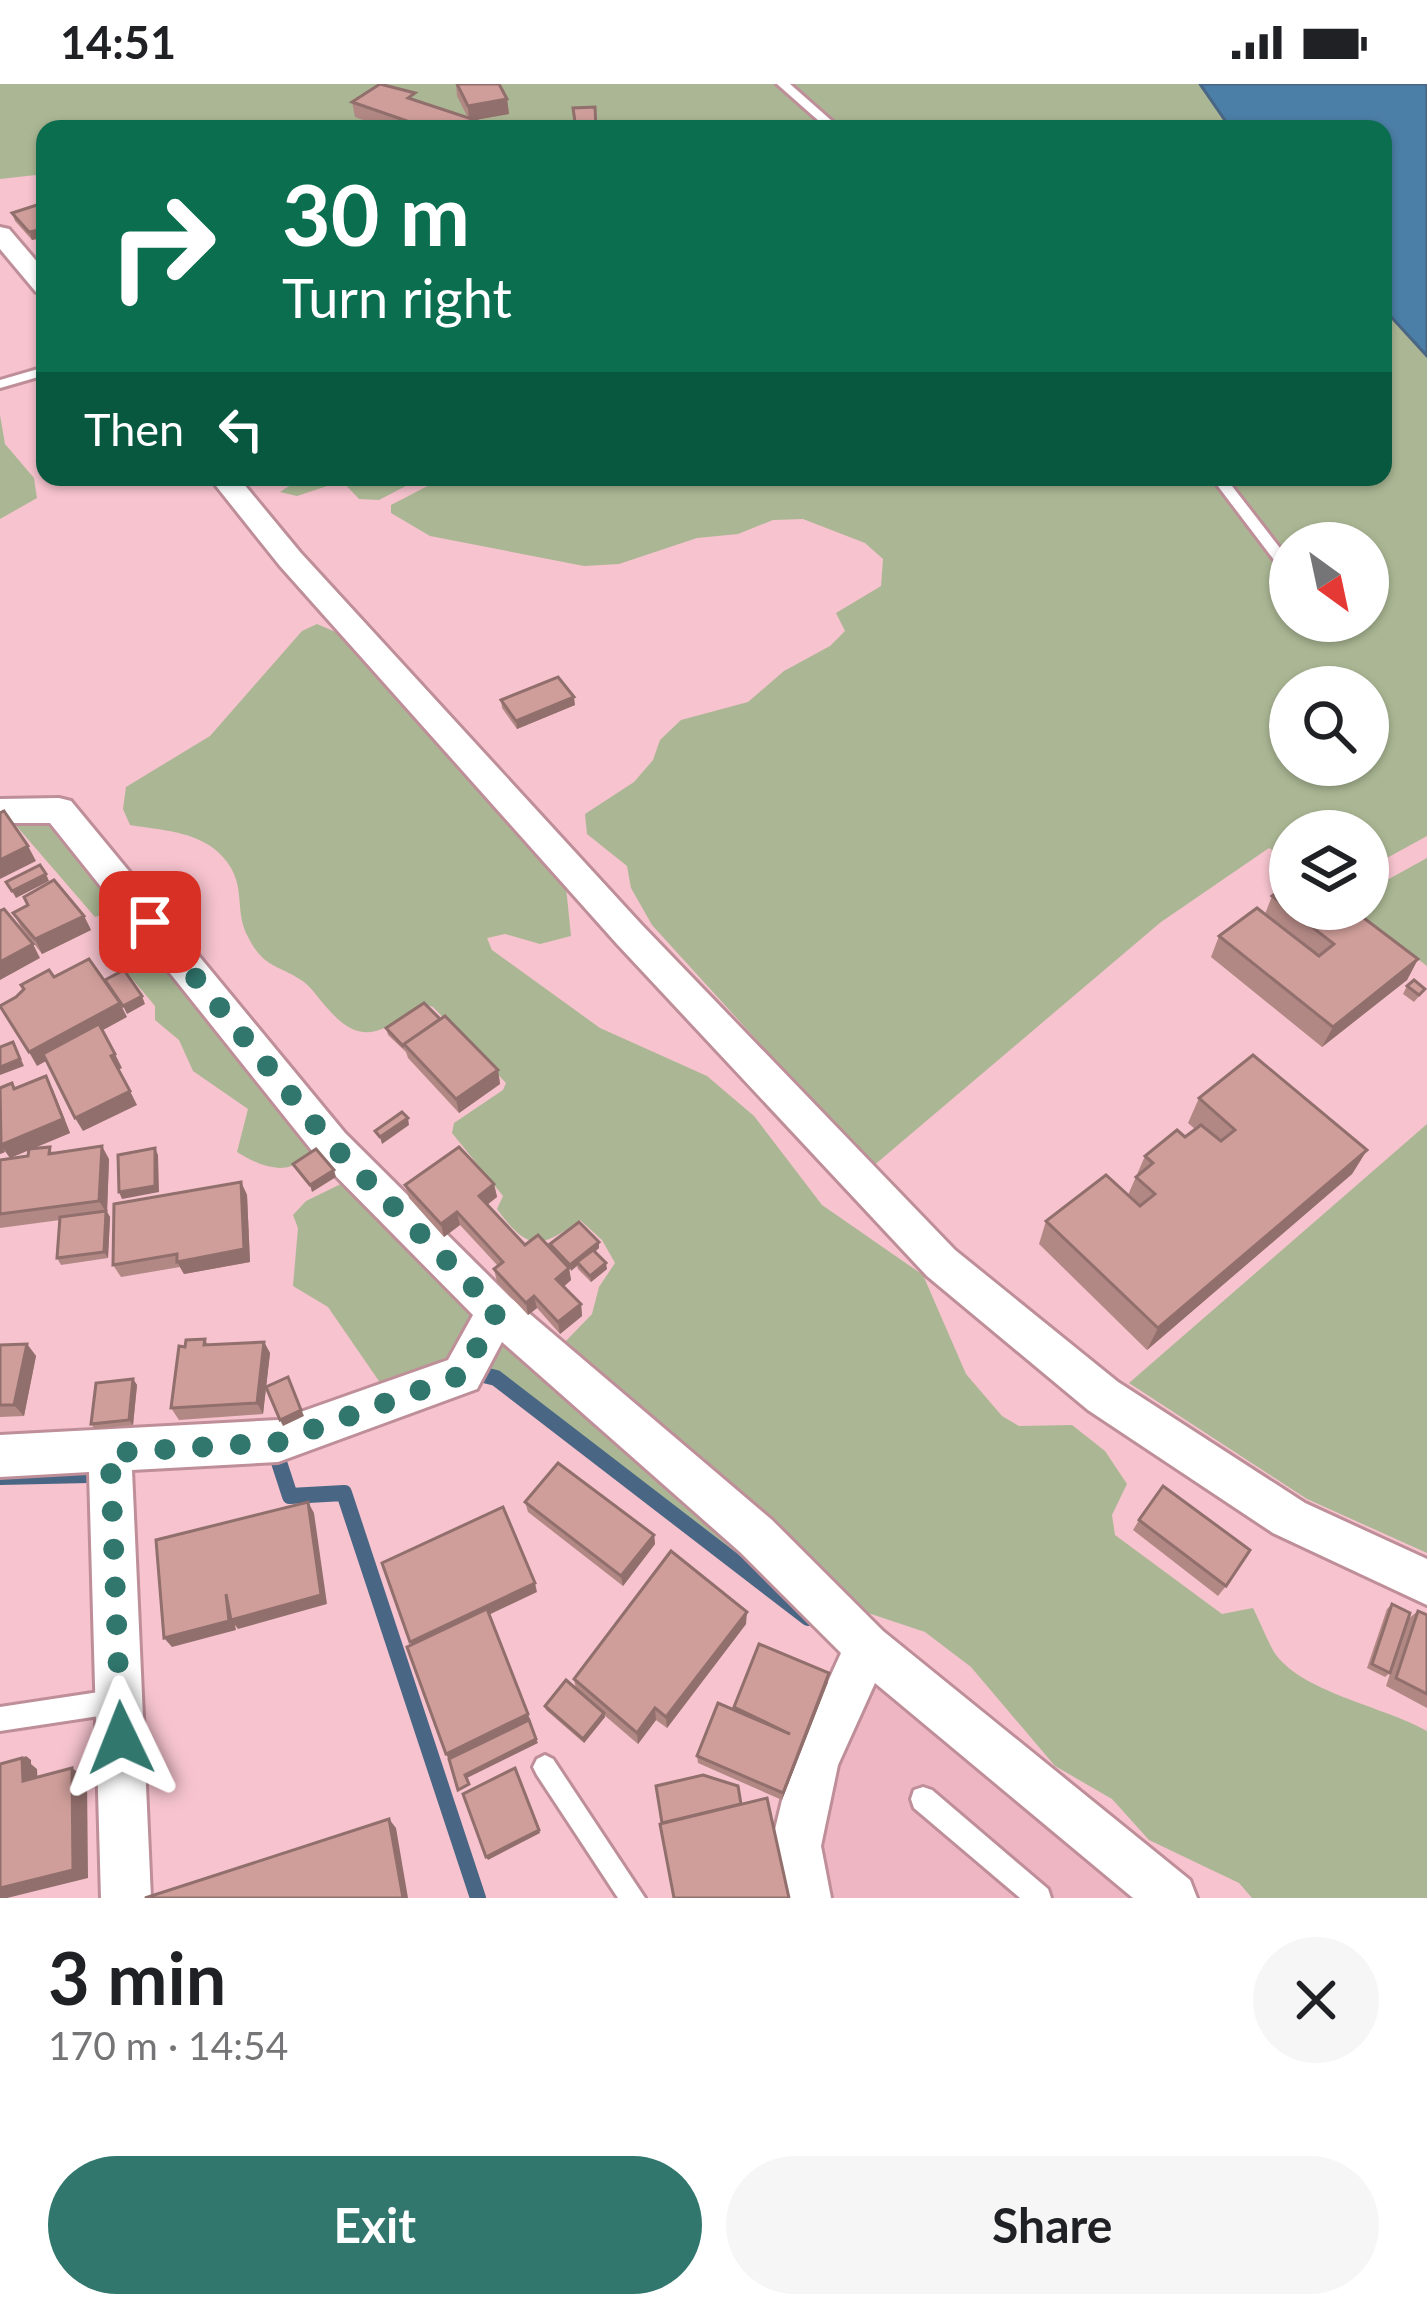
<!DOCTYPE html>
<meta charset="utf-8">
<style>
:root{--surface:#fff;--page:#f6f6f6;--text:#202124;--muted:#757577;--accent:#31776e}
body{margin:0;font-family:Lato,sans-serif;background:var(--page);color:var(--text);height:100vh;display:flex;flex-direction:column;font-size:45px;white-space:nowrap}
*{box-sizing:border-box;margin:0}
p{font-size:39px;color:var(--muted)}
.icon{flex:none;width:66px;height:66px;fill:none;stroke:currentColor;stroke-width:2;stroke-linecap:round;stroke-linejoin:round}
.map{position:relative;height:1814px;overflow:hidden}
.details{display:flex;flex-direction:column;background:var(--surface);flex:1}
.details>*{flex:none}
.hud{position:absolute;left:36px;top:36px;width:1356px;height:366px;border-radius:24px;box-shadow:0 3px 9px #0004;background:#0b6e4f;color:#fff;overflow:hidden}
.needle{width:78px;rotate:147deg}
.fabs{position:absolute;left:1269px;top:438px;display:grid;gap:24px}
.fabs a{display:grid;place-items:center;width:120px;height:120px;border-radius:50%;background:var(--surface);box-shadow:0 3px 9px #0004;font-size:60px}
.pin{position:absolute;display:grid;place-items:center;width:102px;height:102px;color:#fff;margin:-51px;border-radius:24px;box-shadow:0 6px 18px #0006}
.me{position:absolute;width:132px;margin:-66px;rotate:358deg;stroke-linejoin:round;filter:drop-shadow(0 0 9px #0008)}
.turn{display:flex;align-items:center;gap:42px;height:252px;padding:0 48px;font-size:54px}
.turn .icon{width:156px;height:156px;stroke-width:2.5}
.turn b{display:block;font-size:84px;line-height:102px}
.then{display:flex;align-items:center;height:114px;padding:0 48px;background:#0003;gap:24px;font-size:45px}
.round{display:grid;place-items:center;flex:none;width:126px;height:126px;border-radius:63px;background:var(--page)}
.head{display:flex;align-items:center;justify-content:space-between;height:204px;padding:0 48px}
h1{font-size:72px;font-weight:700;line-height:90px}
.cta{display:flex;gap:24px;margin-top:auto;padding:24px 48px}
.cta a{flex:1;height:138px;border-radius:72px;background:var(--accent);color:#fff;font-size:48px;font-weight:700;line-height:138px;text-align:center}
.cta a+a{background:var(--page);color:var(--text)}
.status{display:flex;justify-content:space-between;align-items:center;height:84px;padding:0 60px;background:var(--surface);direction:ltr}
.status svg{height:33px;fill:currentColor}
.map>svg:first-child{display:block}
.built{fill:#eeb5c2}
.green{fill:#abb794;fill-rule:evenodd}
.water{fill:#4c7fa7;stroke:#496684;stroke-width:3}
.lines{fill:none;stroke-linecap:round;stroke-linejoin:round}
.stream{stroke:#496684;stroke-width:16}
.service-casing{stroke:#be8e99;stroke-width:6}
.minor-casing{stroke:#be8e99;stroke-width:6}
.service{fill:#fff;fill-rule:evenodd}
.minor{fill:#fff;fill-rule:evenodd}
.wall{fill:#b28884}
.shaded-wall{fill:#916f6c}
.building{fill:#cf9e9a;stroke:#916f6c;stroke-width:3}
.route{stroke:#31776e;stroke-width:21;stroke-dasharray:0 37.8}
</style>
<div class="status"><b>14:51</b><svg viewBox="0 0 49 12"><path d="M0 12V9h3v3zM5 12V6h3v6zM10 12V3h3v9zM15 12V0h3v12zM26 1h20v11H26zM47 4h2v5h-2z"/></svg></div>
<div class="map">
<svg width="1427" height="1814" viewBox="0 0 1427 1814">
<rect width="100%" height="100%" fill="#f6c3ce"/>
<polygon class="built" points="871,1583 1151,1814 818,1814 809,1761"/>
<g class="green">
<polygon points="0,0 1200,0 1231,45 45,45 45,90 0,95"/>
<path d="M1383,224L1427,272V752L1376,780L1368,789V747H1290V777L1269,764L1161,838L872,1083L652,841L631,804L627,782L587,750L585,730L634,698L653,676L660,656L681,636L748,618L784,587L830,562L845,547L836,529L881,502L883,475L865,459L803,435L773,436L738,450L697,454L619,480L584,482L430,452L391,429V421L445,393H1383ZM1290,459H1368V537H1290ZM1290,603H1368V681H1290Z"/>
<polygon points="0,331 5,360 34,394 37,414 0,435"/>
<polygon points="303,393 423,393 379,416 359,415 342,397 297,412 280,408"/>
<path d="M317,540L338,549L566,803L571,852L540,860L505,850L487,854L492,866L600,944L707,992L754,1032L822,1121L923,1191L966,1290L1002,1332L1019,1342L1072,1341L1105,1367L1127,1400L1112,1431L1115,1451L1222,1530L1253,1524C1260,1538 1266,1554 1274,1568C1300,1608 1383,1622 1427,1647V1814H1252L1239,1799L1149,1756L1112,1715L1055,1682L971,1583L925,1548L847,1522L563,1260L592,1230L599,1203L615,1179L602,1156L580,1136C539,1166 528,1167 497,1125L503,1112L452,1049L454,1039L503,1006L506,999L433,923L424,920C386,943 365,967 329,926C321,918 313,905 304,898C279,880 264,885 248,853C232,823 250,798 218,768C195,747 160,746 130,741L123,725L126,703L210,652L302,547Z"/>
<polygon points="13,738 53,738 118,819 115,827 95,833"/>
<polygon points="1427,774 1427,882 1359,831 1387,796"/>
<path d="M137,865L154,867L315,1060C296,1096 264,1085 237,1068L248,1025L193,987L179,956L155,936V922L120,880Z"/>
<polygon points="1427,1040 1427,1469 1307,1415 1129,1299"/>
<polygon points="347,1097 472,1233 475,1243 461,1271 383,1303 328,1223 293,1202 298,1144 293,1131 306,1117"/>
<polygon points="496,1248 802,1519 498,1287 479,1281"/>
</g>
<polygon class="water" points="1200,0 1427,0 1427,272 1383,224 1383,45 1231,45"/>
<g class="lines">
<g class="stream">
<polyline points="484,1291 496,1294 808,1534"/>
<polyline points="266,1370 276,1369 290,1412 344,1409 478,1814"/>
<polyline points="0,1393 89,1391"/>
</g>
<defs>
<g id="service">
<polygon points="777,0 790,0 841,45 828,45"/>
<polygon points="45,283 45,291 0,304 0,296"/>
<polygon points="1211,393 1225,393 1290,477 1290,486 1281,485"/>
<polygon points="119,1605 127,1609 131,1617 127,1625 119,1629 0,1647 0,1623"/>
<polygon points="545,1671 553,1675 645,1814 618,1814 537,1691 533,1683 537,1675"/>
<polygon points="923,1703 932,1706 1048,1805 1051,1814 1020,1814 914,1724 911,1715 914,1706"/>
</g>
<g id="minor">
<polygon points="0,143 9,145 45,187 45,211 36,208 0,165"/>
<polygon points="209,393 238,393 300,468 641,840 955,1166 1118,1298 1305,1419 1427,1475 1427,1521 1273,1449 1088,1326 927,1192 617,860 280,482"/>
<polygon points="59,714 71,717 345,1049 511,1214 772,1436 883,1547 1190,1796 1197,1814 1133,1814 875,1599 838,1681 821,1762 831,1814 781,1814 771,1762 791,1679 841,1569 740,1468 502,1258 477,1305 278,1378 132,1386 151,1814 101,1814 89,1388 0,1393 0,1351 278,1336 448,1276 473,1231 317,1073 50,739 0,739 0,715"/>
</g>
</defs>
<use href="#service" class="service-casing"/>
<use href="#minor" class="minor-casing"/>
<use href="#service" class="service"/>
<use href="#minor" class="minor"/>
</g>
<g class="wall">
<polygon points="456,0 507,15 509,30 475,36 484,39 485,45 388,45 355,33 352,18 416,16 468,34 457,12"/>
<polygon points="45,123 45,163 41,154 32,156 15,137 12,129"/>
<polygon points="501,616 575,621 517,645 502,624"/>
<polygon points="1272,812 1418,875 1407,896 1322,963 1211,873 1219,852 1265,830"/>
<polygon points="13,829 84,832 91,846 42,870 21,843"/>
<polygon points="1407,902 1425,905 1414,918 1403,910"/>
<polygon points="386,944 498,986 500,1000 459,1029 408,974 406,968 388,951"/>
<polygon points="46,992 53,1006 70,1049 32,1065 109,1075 107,1128 110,1133 108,1174 61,1181 57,1174 60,1136 0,1144 0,1076 28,1072 29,1066 10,1074 3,1064 5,1068 0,1070 12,999 16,1004"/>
<polygon points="1199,1014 1367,1066 1352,1090 1147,1266 1039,1160 1046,1137 1128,1111 1145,1072 1185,1053 1195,1045 1188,1039"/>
<polygon points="241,1098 247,1111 250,1178 184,1190 180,1183 121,1193 113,1181 134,1116"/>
<polygon points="494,1100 497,1113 487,1120 525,1161 551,1164 550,1160 599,1164 595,1168 607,1185 591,1198 578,1185 577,1182 569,1186 571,1196 564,1202 581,1220 582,1232 560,1250 537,1224 528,1231 497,1198 494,1185 498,1182 460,1141 444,1153 409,1114 405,1101"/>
<polygon points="205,1255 208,1261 264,1258 270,1269 263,1330 179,1336 171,1324 185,1263"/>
<polygon points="27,1260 36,1272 24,1332 0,1333 0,1261"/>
<polygon points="133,1295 137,1301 133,1341 95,1345 91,1340"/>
<polygon points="525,1418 654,1451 655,1460 623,1502 528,1428"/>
<polygon points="1139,1436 1226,1502 1218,1512 1133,1446"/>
<polygon points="1392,1520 1408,1535 1418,1527 1427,1531 1427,1624 1386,1602 1397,1568 1390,1589 1385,1593 1367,1584 1387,1525"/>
<polygon points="746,1540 667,1644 656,1636 638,1660 604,1631 605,1633 584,1659 546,1626 545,1622 576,1605 574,1595"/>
<polygon points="828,1598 782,1716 698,1679 697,1672 734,1626 734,1623"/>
</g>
<g class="shaded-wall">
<polygon points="507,15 509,30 469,37 468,22"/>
<polygon points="44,145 39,147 41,154 32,156 29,148"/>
<polygon points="574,613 575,621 517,645 516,637"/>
<polygon points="28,762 36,777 0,795 0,776"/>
<polygon points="46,790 49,797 16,814 12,807"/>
<polygon points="84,832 91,846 42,870 35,855"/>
<polygon points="33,860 40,874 0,896 0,878"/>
<polygon points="1418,875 1407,896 1322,963 1333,943"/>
<polygon points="142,912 145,920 127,930 123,922"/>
<polygon points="120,919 127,933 37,982 29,968"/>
<polygon points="13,958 24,982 0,991 0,983"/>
<polygon points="115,970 122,984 118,986 111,972"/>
<polygon points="498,986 500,1000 459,1029 456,1015"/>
<polygon points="46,992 53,1006 70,1049 10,1074 3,1064 5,1068 0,1070 0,1056"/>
<polygon points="130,1007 137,1021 83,1047 75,1034"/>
<polygon points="408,1034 409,1041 382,1060 380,1053"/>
<polygon points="102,1062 109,1075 107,1128 110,1133 108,1174 104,1168 106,1128 99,1117"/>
<polygon points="155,1064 158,1071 159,1108 122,1115 119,1108"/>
<polygon points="1367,1066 1352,1090 1147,1266 1158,1244"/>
<polygon points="334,1086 336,1093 312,1108 310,1101"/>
<polygon points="241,1098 247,1111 250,1178 184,1190 177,1178"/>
<polygon points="494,1100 497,1113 482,1125 479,1112"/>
<polygon points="457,1128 460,1141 444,1153 441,1140"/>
<polygon points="599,1158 599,1164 579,1180 577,1178 577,1182 571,1187 570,1181"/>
<polygon points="606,1179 607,1185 591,1198 590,1192"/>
<polygon points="569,1184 571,1196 559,1207 556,1195"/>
<polygon points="534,1212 537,1224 528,1231 526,1219"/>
<polygon points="581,1220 582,1232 560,1250 558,1238"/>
<polygon points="264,1258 270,1269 263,1330 257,1319"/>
<polygon points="27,1260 36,1272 24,1332 14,1321"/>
<polygon points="288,1293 304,1332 283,1342 280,1336"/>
<polygon points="133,1295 137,1301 133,1341 129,1336"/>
<polygon points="308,1418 314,1429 327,1520 238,1545 235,1541 236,1546 172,1563 164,1554 226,1510"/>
<polygon points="654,1451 655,1460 623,1502 621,1492"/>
<polygon points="535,1499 537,1508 415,1566 410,1558"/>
<polygon points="747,1528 746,1540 667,1644 666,1633"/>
<polygon points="829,1589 828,1598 782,1716 783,1709"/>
<polygon points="655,1624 656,1636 638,1660 637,1649"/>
<polygon points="604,1629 605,1633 584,1659 583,1655"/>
<polygon points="528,1630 531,1638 450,1678 446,1670"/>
<polygon points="536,1655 538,1659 467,1694 465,1691"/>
<polygon points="26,1672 31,1676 31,1680 37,1685 38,1706 23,1697 22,1674"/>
<polygon points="72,1684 87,1695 88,1794 7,1814 0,1814 0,1804"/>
<polygon points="515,1684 540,1749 488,1776 486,1773"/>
<polygon points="389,1735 396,1744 408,1814 403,1814"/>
</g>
<g class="building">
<polygon points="380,0 415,9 408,14 484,39 476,45 430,45 352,18"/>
<polygon points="457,0 499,0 507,15 468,22"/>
<polygon points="595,23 596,45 576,45 573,24"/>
<polygon points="37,121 41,125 45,123 45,139 42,140 44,145 29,148 12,129"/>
<polygon points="558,593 574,613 516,637 501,616"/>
<polygon points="4,727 28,762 0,776 0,729"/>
<polygon points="40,781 46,790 12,807 6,798"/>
<polygon points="54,796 84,832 35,855 13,829 28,821 24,813"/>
<polygon points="1290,799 1290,825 1352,825 1418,875 1333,943 1219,852 1257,824 1319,872 1334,860 1272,812"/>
<polygon points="4,825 33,860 0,878 0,827"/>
<polygon points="89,875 120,919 29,968 0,922 16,913 24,905 21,901 49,886 54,893"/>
<polygon points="124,886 142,912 123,922 105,896"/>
<polygon points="1414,896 1425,905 1419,911 1407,902"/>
<polygon points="424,919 440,935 403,962 386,944"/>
<polygon points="445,932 498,986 456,1015 404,960"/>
<polygon points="99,940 115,970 111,972 130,1007 75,1034 43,970"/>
<polygon points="13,958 20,975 0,983 0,963"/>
<polygon points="1253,971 1367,1066 1158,1244 1046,1137 1106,1091 1140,1122 1155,1110 1136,1093 1153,1079 1145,1072 1177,1046 1185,1053 1201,1041 1221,1057 1235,1046 1199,1014"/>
<polygon points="46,992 63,1035 1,1061 0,1004 12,999 14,1005"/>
<polygon points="402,1028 408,1034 380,1053 375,1047"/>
<polygon points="102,1062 99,1117 0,1130 0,1076 28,1072 29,1065 50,1063 49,1070"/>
<polygon points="459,1063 494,1100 479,1112 525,1161 538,1151 569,1184 556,1195 581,1220 558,1238 534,1212 526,1219 494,1185 503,1178 457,1128 441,1140 405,1101"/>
<polygon points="155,1064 155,1102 119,1108 118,1071"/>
<polygon points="316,1065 334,1086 310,1101 293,1080"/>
<polygon points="241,1098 244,1165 177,1178 177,1170 113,1181 114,1120"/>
<polygon points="106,1127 104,1168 57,1174 60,1133"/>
<polygon points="579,1138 599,1158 570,1181 550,1160"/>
<polygon points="593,1166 606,1179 590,1192 577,1178"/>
<polygon points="205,1255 204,1261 264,1258 257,1319 171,1324 179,1262 185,1263 186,1256"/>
<polygon points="27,1260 14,1321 0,1321 0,1261"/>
<polygon points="288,1293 301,1326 280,1336 266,1303"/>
<polygon points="133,1295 129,1336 91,1340 96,1299"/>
<polygon points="558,1379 654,1451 621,1492 525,1418"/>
<polygon points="1163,1402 1250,1466 1226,1502 1139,1436"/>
<polygon points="308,1418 321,1511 231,1536 226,1510 229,1537 164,1554 156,1456"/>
<polygon points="503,1423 535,1499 410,1558 382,1479"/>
<polygon points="671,1467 747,1528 666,1633 655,1624 637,1649 574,1595"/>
<polygon points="1392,1520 1410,1529 1390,1589 1372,1580"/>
<polygon points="487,1525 528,1630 446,1670 407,1563"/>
<polygon points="1418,1527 1427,1531 1427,1610 1396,1594"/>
<polygon points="759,1560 829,1589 783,1709 697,1672 718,1619 790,1650 734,1623"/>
<polygon points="566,1596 604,1629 583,1655 545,1622"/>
<polygon points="529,1636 536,1655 465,1691 469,1700 458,1706 449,1675"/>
<polygon points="22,1674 23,1697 72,1684 73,1786 0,1804 0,1680"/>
<polygon points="515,1684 539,1746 486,1773 463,1710"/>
<polygon points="703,1691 738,1702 741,1720 662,1739 656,1702"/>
<polygon points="767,1714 789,1814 674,1814 660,1740"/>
<polygon points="389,1735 403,1814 145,1814"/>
</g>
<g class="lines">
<polyline class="route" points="121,1654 110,1369 278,1358 462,1291 497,1227 331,1060 150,838"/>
</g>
</svg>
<div class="fabs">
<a><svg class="needle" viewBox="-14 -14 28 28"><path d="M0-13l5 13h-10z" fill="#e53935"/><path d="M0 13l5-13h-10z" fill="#757577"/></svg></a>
<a><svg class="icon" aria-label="search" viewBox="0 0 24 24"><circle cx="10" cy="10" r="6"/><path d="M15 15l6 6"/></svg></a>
<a><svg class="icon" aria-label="layers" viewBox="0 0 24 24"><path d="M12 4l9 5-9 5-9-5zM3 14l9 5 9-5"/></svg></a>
</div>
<div class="pin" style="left:150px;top:838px;background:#d93025"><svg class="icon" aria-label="arrive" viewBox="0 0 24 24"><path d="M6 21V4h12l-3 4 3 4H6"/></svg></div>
<svg class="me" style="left:121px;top:1654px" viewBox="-20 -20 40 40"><path d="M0-17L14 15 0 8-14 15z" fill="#31776e" stroke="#fff" stroke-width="4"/></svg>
<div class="hud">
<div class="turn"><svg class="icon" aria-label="right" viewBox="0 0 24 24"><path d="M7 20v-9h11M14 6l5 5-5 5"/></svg><div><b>30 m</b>Turn right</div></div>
<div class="then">Then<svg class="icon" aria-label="left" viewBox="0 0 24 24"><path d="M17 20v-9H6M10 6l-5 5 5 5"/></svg></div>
</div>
</div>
<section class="details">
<div class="head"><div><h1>3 min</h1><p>170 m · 14:54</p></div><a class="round"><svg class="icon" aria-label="close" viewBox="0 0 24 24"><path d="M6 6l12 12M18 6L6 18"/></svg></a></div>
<div class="cta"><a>Exit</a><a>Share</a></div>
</section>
